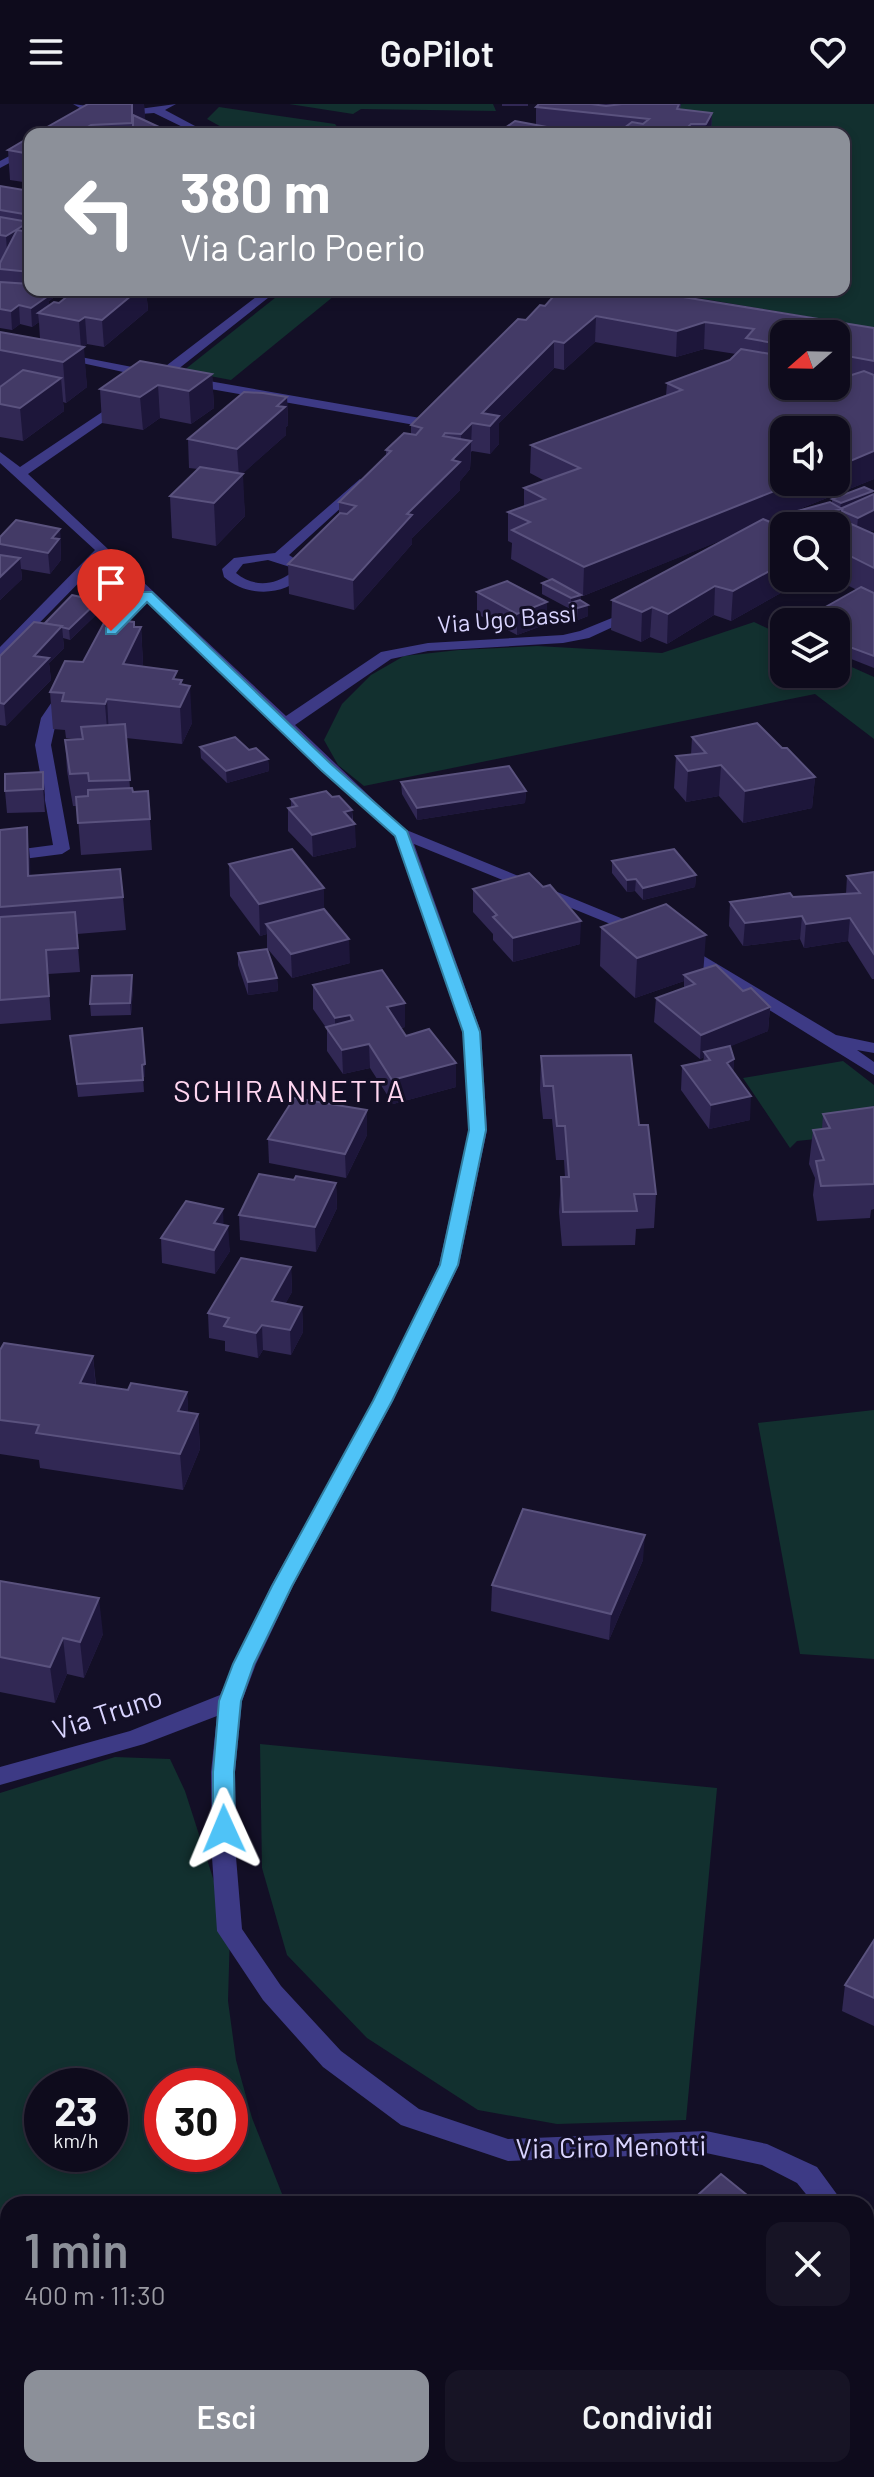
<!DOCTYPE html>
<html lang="it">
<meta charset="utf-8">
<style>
:root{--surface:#0e0b1c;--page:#171425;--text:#f1f3f6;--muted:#9b9ba3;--line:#2e2b3b;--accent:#8c9099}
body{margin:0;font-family:Barlow,sans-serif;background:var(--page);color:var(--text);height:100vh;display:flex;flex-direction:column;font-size:30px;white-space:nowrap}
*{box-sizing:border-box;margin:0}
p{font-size:26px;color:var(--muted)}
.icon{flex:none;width:44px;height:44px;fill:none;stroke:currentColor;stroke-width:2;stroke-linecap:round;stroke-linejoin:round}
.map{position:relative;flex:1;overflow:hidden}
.side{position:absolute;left:0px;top:2092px;width:874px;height:282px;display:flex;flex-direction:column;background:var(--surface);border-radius:24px 24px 0 0;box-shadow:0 4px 12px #0003,0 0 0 2px var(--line)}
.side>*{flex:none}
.guide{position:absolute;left:24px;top:24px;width:826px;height:168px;border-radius:16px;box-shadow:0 4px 12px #0003,0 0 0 2px var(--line);background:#8c9099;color:#fff;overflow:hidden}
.needle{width:52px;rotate:250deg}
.controls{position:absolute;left:770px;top:216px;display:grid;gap:16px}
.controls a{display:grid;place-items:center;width:80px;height:80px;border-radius:16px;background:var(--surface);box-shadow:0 4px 12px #0003,0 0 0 2px var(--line);font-size:40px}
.speed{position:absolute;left:24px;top:1964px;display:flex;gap:16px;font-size:40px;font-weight:700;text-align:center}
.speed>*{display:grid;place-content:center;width:104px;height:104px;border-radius:50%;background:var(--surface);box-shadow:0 4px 12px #0003,0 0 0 2px var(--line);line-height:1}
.speed small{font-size:20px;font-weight:400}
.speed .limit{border:12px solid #d22;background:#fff;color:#111}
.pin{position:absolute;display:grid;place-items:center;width:68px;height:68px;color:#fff;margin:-82px -34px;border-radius:50% 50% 50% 0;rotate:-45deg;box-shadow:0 0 8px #0007}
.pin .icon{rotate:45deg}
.me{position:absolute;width:88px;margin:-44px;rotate:359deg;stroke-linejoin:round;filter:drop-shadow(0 0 6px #0008)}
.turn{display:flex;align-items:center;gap:28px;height:168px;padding:0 24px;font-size:36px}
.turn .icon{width:104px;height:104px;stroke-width:2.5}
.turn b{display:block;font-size:56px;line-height:68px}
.round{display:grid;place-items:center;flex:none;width:84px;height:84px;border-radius:16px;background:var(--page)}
.headline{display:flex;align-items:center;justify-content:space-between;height:136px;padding:0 24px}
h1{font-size:48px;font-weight:600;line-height:60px;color:var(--accent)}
.primary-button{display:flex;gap:16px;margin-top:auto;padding:16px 24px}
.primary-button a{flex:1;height:92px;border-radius:16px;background:var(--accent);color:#fff;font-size:32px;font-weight:600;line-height:92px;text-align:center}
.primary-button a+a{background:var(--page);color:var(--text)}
header{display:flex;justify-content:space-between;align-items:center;height:104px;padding:0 24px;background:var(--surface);font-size:36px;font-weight:600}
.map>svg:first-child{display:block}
.green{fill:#12302f;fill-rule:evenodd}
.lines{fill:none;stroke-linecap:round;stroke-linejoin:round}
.minor{fill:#3d3a85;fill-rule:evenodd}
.wall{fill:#312854;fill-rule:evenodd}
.shaded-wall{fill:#1d163a}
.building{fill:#433a66;stroke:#5a527e;stroke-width:2}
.route{fill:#4fc3f7;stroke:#337fa1;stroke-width:2}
.labels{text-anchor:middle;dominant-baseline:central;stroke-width:6;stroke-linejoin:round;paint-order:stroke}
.far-street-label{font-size:24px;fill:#d9d4ff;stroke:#130f26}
.street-label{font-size:28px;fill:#d9d4ff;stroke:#130f26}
.neighbourhood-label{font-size:30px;letter-spacing:2px;fill:#ffd6f0;stroke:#130f26}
</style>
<header><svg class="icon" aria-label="menu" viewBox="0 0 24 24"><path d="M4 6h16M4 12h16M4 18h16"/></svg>GoPilot<svg class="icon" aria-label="heart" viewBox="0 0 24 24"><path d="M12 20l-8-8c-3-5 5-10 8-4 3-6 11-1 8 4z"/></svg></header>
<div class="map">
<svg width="874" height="2373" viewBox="0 0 874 2373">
<rect width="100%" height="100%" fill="#130f26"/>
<g class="green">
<polygon points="289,0 493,0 496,7 361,5 353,10"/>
<polygon points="679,0 874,0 874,224 652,186 844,186 844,30 683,30"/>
<polygon points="219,3 335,20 343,30 234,30 207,15"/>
<polygon points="285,186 331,186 335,188 334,192 231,276 183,267"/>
<polygon points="754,518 784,532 784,570 836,570 836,556 874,573 874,635 815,590 364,682 338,661 324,636 342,600 371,571 404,552 459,546 537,542 662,549"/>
<polygon points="843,957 874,981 874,1029 797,1037 790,1044 743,974"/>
<polygon points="874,1306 874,1555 800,1550 758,1319"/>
<polygon points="260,1640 717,1684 686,2016 557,2020 478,2006 367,1934 287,1851 262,1764"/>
<path d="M115,1653L170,1655L185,1687L230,1827L228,1897L236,1956L252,2014L286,2100H8V2366H161L157,2373H0V1689ZM42,1982H110V2050H42ZM162,1982H230V2050H162Z"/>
</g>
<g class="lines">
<g class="minor">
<polygon points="73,0 124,7 176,0 165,6 210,30 197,30 154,9 112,12 85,7"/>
<polygon points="30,41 30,48 0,64 0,57"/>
<polygon points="265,186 278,186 158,281 150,281 151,274 54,253 60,249 158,268"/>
<polygon points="186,273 426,315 433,319 426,323 182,280 180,277"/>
<polygon points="120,296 131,299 28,370 286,612 381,548 428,539 563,531 580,527 629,507 634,506 641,510 589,534 563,539 428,547 391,555 295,621 404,725 650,826 647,830 635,830 414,740 481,928 487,1026 459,1161 393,1297 293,1482 256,1560 242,1597 235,1668 236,1753 242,1825 281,1882 341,1947 419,2005 508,2035 706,2027 767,2040 817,2063 844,2100 814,2100 797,2079 762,2061 706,2049 508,2057 401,2021 323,1963 263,1896 217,1827 212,1753 211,1668 217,1612 144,1640 0,1681 0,1663 130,1627 220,1591 271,1482 373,1297 439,1161 469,1026 463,928 395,732 279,625 148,497 108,540 98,540 98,534 140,489 103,454 5,554 0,555 0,543 95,446 0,359 0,348 20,363"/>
<path d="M360,375L367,379L365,382L289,451L304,461L305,470C285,493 246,493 224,473L222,465L234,454L275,449ZM268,456L290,463L291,469C274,482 252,483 236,469L243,460Z"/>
<polygon points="65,584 73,589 57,614 51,641 70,745 62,750 0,758 0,748 53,741 35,641 41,614 60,586"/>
<polygon points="682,839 836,931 874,939 874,949 857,946 874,958 874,971 676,848 673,844 676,840"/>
<polygon points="866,2170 874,2173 874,2239 866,2242"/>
<polygon points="800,2366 830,2366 827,2373 797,2373"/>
</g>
</g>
<g class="wall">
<polygon points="144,0 145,17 174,30 35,30"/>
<rect x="502" y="0" width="26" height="2"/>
<polygon points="539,0 681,0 680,5 712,9 711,30 501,30 501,27 536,21 536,3"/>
<polygon points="30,33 30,79 10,76 8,46"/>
<polygon points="0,82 30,87 30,186 60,186 60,189 49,197 49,202 59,199 75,186 146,186 148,206 104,243 87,240 83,243 87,283 66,299 63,298 64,307 23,337 0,333 0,228 40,235 39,218 32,223 20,220 12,226 0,224"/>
<polygon points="154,186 190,186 182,191"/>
<polygon points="446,186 488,186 480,192"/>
<path d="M540,201L874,224V375L787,410L832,398V395L873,387L872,391L874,390V426L869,428L874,430V564L836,549V518L857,486L833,474H836V422H784V474H804V476L731,517L714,511L667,540L650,533L641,538L611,526L612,496L729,433L583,492L581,491L580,497L588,512L578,516L570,510V505L542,490V479L550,476L511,455L512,439L508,437V408L524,403V384L545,377L530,369L531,341L666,292L667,279L730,256L736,250L704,245L676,253L595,238L564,266L554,264L499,319V340L490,350L472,347L471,348L470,365L460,377V386L412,434V440L354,506L289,490L288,460L339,409V398L386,352V346L411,330V321L526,216ZM784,230H836V282H784ZM783,411L782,423L769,417Z"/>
<polygon points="212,270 214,304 191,320 160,314 143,326 102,319 100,285"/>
<polygon points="287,293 288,321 286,323 286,331 242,370 245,412 216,442 172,434 170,392 198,365 189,364 188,335"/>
<polygon points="60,425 61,456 50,470 21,465 22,475 0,496 0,433"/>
<polygon points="477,488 547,498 547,520 517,531 477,510"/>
<polygon points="99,508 70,536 63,534 64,544 49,559 51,576 6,622 0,621 0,552 45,519"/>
<polygon points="135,523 141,523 143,560 142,562 177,576 182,581 192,619 182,640 126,634 130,684 133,688 148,687 152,746 81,751 77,702 73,702 67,667 65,636 77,635 66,634 65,626 53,625 50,588 83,558"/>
<polygon points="692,633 782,644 815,673 812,704 743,719 719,692 686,698 674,684 676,652 691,651"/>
<polygon points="200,643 249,646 268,655 269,667 227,679 201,654"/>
<polygon points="43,668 45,708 7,709 5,687"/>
<polygon points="401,678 526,687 525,699 417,716 402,690"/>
<polygon points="332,693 352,706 356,743 313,753 288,727 288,704 291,704 291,695"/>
<polygon points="27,723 30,771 123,793 126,826 77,830 80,868 48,870 51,916 0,920 0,726"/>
<polygon points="612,757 696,771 695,783 643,796 635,787 627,788 612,769"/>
<polygon points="229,760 324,806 350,859 292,874 267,844 267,830 260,832 230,792"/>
<polygon points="874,768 874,875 872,875 848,837 804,844 800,835 743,842 729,822 730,798 793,793 846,790 847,772"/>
<polygon points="473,785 580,840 513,858 493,836 493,830 473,808"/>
<polygon points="601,823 703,865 770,903 768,927 730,942 734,955 733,968 750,1016 709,1025 681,986 682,962 703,957 704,953 700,955 654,918 656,894 684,884 684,877 635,894 600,862"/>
<polygon points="238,849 277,874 278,887 248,891 238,861"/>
<polygon points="313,881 405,923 401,924 406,932 456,983 393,1000 370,964 343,970 327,947 327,925 313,905"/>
<polygon points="133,884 131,911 91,912 90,900"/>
<polygon points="70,932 145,973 143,973 144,988 78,993"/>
<polygon points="541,952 639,1021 656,1090 654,1124 636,1125 635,1141 562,1142 559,1108 561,1073 565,1073 564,1056 556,1056 552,1015 543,1015 540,986"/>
<polygon points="874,1003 874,1105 871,1106 870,1114 817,1117 813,1091 815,1074 809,1060 813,1026 822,1025 823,1010"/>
<polygon points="367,1031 346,1074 269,1059 268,1035"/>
<polygon points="294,1076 336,1079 337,1104 316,1148 240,1136 239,1111"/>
<polygon points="224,1121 230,1147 215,1170 162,1159 161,1134"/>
<polygon points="291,1163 292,1188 285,1200 302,1203 303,1228 291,1251 263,1246 258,1254 225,1247 225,1237 209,1234 208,1209"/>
<polygon points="0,1246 93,1252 96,1281 128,1286 187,1288 188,1309 198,1310 200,1345 183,1386 40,1364 39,1356 0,1350"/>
<polygon points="643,1456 609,1536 491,1507 492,1481"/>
<polygon points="0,1477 103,1530 84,1574 67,1570 55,1599 0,1588"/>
<polygon points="874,1836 874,1922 842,1907 845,1881"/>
<polygon points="554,2366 623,2366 614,2373 561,2373"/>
</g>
<g class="shaded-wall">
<polygon points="132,0 144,0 146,24 133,30"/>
<polygon points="712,9 711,30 705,30 706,20"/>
<polygon points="691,20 691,30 681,30"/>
<polygon points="91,21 92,30 76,30"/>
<polygon points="29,118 30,133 8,164 6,132"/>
<polygon points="39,186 60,186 60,189 49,197 50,211 38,209 39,218 32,223 31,204 36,190"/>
<polygon points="138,186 146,186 148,206 104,243 102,216"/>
<polygon points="182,186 190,186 182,191"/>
<polygon points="480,186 488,186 480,192"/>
<polygon points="19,201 20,220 12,226 11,207"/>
<polygon points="596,212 595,238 564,266 564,239"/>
<polygon points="85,213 87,240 81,244 79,217"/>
<polygon points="705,218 704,245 676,253 677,227"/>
<polygon points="554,237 554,264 499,319 499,340 490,350 490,322 482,309"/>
<polygon points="84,243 87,283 66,299 63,258"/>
<polygon points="212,270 214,304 191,320 189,287"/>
<polygon points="61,274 64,307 23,337 20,304"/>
<polygon points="158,281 160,314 143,326 140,293"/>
<polygon points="287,293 288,321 286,323 286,331 239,373 237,345 277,302"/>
<polygon points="472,319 470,365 460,377 460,386 412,434 412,440 354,506 353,476 407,410 461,347 461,330"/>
<polygon points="874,347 874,375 583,492 584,463 797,378 836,378 836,363"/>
<polygon points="243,370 245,412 216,442 214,399"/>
<polygon points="873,387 872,398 842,407 840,434 817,409 840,405 841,399"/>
<polygon points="874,406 874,426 856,434 858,414"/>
<polygon points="60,425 61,456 50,470 48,449 52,434"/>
<polygon points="20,454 22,475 0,496 0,473"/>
<polygon points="784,459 784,474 804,474 804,476 731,517 733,487"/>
<polygon points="715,482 714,511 667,540 668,510"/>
<polygon points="581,491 580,502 571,500 571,494"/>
<polygon points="98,497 99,508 70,536 69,525"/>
<polygon points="547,498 547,520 517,531 517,510"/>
<polygon points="588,501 588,512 578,516 578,504"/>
<polygon points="652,503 650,533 641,538 642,508"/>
<polygon points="134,518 135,535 141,523 143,560 126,597 123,560"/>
<polygon points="62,522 64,544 49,559 51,576 6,622 4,600 34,552"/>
<polygon points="182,576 183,597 190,582 192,619 182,640 180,603 180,580"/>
<polygon points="107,595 109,632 108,637 105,600"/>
<polygon points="268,655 269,667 227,679 226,667"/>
<polygon points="721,661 719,692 686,698 688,667"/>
<polygon points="43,668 45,691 45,708 43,685"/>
<polygon points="815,673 812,704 743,719 745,687"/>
<polygon points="526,687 525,699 417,716 417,704"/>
<polygon points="352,706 352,721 355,720 356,743 313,753 312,731 344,708"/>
<polygon points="27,723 30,755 31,804 28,772"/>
<polygon points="696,771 695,783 643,796 643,784"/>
<polygon points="636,775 635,787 627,788 627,776"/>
<polygon points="324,784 324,816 266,820 267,830 260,832 259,800"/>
<polygon points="802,812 800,835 743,842 745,819"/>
<polygon points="850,814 848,837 804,844 806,820"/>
<polygon points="581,817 580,840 513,858 513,834"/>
<polygon points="706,831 703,871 684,871 684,877 635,894 637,854"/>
<polygon points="349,835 350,859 292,874 291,850"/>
<polygon points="132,871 133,884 131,911 130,899"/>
<polygon points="277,874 278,887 248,891 248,878"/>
<polygon points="405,899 405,923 387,927 387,903"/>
<polygon points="770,903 768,927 707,952 704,948 704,953 700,955 701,931"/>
<polygon points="350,911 350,935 335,936 335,914"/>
<polygon points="369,940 370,964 343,970 342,946"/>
<polygon points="734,955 733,979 727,959"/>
<polygon points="456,959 456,983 393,1000 392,976"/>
<polygon points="145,960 145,973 142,973 142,961"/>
<polygon points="751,992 750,1016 709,1025 711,1001"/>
<polygon points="367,1006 367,1031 346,1074 345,1050"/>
<polygon points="336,1079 337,1104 316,1148 315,1123"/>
<polygon points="223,1105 224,1129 228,1122 230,1147 215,1170 214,1119"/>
<polygon points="291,1163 292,1188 273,1222 272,1197"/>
<polygon points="302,1203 303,1228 291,1251 290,1226"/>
<polygon points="262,1221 263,1246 258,1254 256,1229"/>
<polygon points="93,1252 96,1287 80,1279"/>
<polygon points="187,1288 189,1323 178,1307"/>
<polygon points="198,1310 200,1345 183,1386 180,1350"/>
<polygon points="645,1431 643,1456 609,1536 611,1510"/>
<polygon points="99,1494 103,1530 84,1574 80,1538"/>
<polygon points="63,1534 67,1570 55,1599 50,1563"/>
<polygon points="370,2366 385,2366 381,2373 365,2373"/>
<polygon points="593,2366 623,2366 614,2373 586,2373"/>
</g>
<g class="building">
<polygon points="88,0 132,0 132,19 91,21 76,30 35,30"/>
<polygon points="539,0 591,0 606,2 622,0 679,0 677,5 712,9 706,20 691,20 681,30 616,30 632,18 643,20 649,15 536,3"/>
<polygon points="133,11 174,30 138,30 133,25"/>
<polygon points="515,17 584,30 520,30 501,27"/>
<polygon points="132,24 138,30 85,30 91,26"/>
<polygon points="30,33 30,50 8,46"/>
<polygon points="0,82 30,87 30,111 0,106"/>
<polygon points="0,113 29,118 6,132 0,131"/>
<polygon points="17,126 30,128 30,168 0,165 0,159"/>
<polygon points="0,178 30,180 30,186 39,186 36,190 48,192 31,204 19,201 11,207 0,205"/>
<polygon points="75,186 138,186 102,216 85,213 79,217 38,209 54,198 59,199"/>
<polygon points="559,186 640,186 874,224 874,257 836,250 836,230 784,230 784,241 746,234 754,225 705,218 677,227 596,212 564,239 554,237 482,309 499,312 490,322 472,319 461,330 445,329 443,332 471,337 452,356 460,358 407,410 412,411 353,476 288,460 340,409 347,410 356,402 339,398 391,347 386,346 404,329 416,331 422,324 411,321 518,215 526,216 540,201 545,202"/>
<polygon points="0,228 84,243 63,258 0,246"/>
<polygon points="741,245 776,251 784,255 784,282 836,282 836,276 864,267 874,271 874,347 836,363 836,326 784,326 784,378 797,378 584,463 512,426 530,418 508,408 545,395 524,384 580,364 531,341 682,286 667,279 730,256"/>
<polygon points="140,257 212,270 189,287 158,281 140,293 100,285"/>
<polygon points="23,266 61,274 20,304 0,300 0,283"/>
<polygon points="244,288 263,289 287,293 277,302 285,303 237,345 188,335"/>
<polygon points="200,363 243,370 214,399 170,392"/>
<polygon points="864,383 873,387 841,399 832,395"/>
<polygon points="874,390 874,406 858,414 842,407 842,405 840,405"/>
<polygon points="830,398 842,405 826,409 874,430 874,464 836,445 836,422 798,422 783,411"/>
<polygon points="763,415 784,424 784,459 733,487 715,482 668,510 652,503 642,508 612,496"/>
<polygon points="16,416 60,425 52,434 59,435 48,449 0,440 0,433"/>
<polygon points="0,451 20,454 0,473"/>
<polygon points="552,475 581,491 571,494 542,479"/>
<polygon points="507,477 547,498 517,510 477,488"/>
<polygon points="861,483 874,489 874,552 836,538 836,518 799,518"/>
<polygon points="72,491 98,497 69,525 45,519"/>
<polygon points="580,496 588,501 578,504 570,499"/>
<polygon points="106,515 134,518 134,523 141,523 123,560 177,567 173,575 182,576 180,580 190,582 180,603 107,595 105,600 62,597 64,589 50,588 65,557 83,558"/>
<polygon points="34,518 62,522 34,552 49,554 4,600 0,599 0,552"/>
<polygon points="757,619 782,644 787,644 815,673 745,687 721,661 688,667 676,652 706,649 692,633"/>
<polygon points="125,620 130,676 89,677 88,669 70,670 65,636 83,635 81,623"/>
<polygon points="235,633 249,646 256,644 268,655 226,667 200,643"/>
<polygon points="509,662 526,687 417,704 401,678"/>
<polygon points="43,668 43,685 5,687 5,670"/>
<polygon points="132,684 133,688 148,687 150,715 78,719 76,693 88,692 88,686"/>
<polygon points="326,687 332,693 339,692 352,706 344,708 355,720 312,731 288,704 297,702 291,695"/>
<polygon points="27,723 28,772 120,765 123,793 0,803 0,726"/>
<polygon points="292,745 324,784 259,800 229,760"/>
<polygon points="674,745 696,771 643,784 636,775 627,776 612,757"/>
<polygon points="874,768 874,850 850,814 806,820 802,812 745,819 730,798 790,789 793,793 860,789 847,772"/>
<polygon points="529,769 543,783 550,781 581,817 513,834 493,813 497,811 473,785"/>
<polygon points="666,800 706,831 637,854 601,823"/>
<polygon points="324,805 349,835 291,850 266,820"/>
<polygon points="75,808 78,844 46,846 49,892 0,896 0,813"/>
<polygon points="267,845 277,874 248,878 238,849"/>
<polygon points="716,861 743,887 751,884 770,903 701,931 656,894 695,880 684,871"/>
<polygon points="382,866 405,899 387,903 406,932 429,925 456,959 392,976 369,940 342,946 326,923 353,916 350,911 335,914 313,881"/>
<polygon points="132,871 130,899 90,900 92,872"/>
<polygon points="142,924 145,960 142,961 143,976 77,980 70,932"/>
<polygon points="730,942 734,955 727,959 751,992 711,1001 682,962 710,956 704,948"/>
<polygon points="631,951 639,1021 648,1021 656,1090 634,1090 637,1107 563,1108 561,1073 569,1073 565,1022 557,1022 553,982 544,982 541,952"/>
<polygon points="294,994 367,1006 345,1050 268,1035"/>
<polygon points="874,1003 874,1080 821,1082 816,1057 824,1056 813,1026 830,1024 823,1010"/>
<polygon points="259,1070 294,1076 296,1072 336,1079 315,1123 239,1111"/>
<polygon points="186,1097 223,1105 214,1119 228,1122 214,1146 161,1134"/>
<polygon points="241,1154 291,1163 272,1197 302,1203 290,1226 262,1221 256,1229 224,1222 229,1214 208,1209"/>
<polygon points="4,1239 93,1252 80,1279 128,1286 131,1279 187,1288 178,1307 198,1310 180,1350 36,1329 39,1321 0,1316 0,1246"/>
<polygon points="523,1405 645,1431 611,1510 492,1481"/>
<polygon points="0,1477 99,1494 80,1538 63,1534 50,1563 0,1553"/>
<polygon points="874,1836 874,1894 845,1881"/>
<polygon points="721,2070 758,2100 688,2100"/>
<polygon points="279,2366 370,2366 365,2373 275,2373"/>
<polygon points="580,2366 593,2366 586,2372"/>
</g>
<polygon class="route" points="142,488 152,488 331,660 407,727 480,928 486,1026 458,1161 392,1297 292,1482 254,1560 241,1597 234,1668 235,1725 232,1731 224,1733 216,1731 213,1725 213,1668 219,1597 233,1560 272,1482 373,1297 440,1161 469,1026 463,928 395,732 321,666 147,498 116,530 106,530 106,524"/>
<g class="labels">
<g class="far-street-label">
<text transform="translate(507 514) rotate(-5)">Via Ugo Bassi</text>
</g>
<g class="street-label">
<text transform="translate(107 1608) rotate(-18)">Via Truno</text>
<text transform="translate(611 2042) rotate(-1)">Via Ciro Menotti</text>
</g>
<g class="neighbourhood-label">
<text x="290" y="986">SCHIRANNETTA</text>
</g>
</g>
</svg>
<div class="controls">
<a><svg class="needle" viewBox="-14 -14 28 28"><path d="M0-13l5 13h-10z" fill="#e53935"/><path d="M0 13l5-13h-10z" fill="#9b9ba3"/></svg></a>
<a><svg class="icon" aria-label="sound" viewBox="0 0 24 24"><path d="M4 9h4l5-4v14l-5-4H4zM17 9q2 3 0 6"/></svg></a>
<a><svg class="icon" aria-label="search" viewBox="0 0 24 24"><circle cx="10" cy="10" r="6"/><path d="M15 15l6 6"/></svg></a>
<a><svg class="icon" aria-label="layers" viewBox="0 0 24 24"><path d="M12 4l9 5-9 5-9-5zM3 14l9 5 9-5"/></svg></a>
</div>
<div class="speed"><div>23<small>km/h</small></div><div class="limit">30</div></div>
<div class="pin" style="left:111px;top:527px;background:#d93025"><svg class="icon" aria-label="arrive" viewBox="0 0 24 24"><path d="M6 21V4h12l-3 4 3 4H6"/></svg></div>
<svg class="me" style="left:224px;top:1725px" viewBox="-20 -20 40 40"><path d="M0-17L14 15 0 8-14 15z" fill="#4fc3f7" stroke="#fff" stroke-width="4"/></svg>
<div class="guide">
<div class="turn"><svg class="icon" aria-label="left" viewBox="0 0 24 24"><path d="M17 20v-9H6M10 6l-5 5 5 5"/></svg><div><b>380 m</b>Via Carlo Poerio</div></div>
</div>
<section class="side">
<div class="headline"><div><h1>1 min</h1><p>400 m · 11:30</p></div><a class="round"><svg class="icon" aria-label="close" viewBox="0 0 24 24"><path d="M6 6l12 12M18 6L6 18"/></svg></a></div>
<div class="primary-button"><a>Esci</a><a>Condividi</a></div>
</section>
</div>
